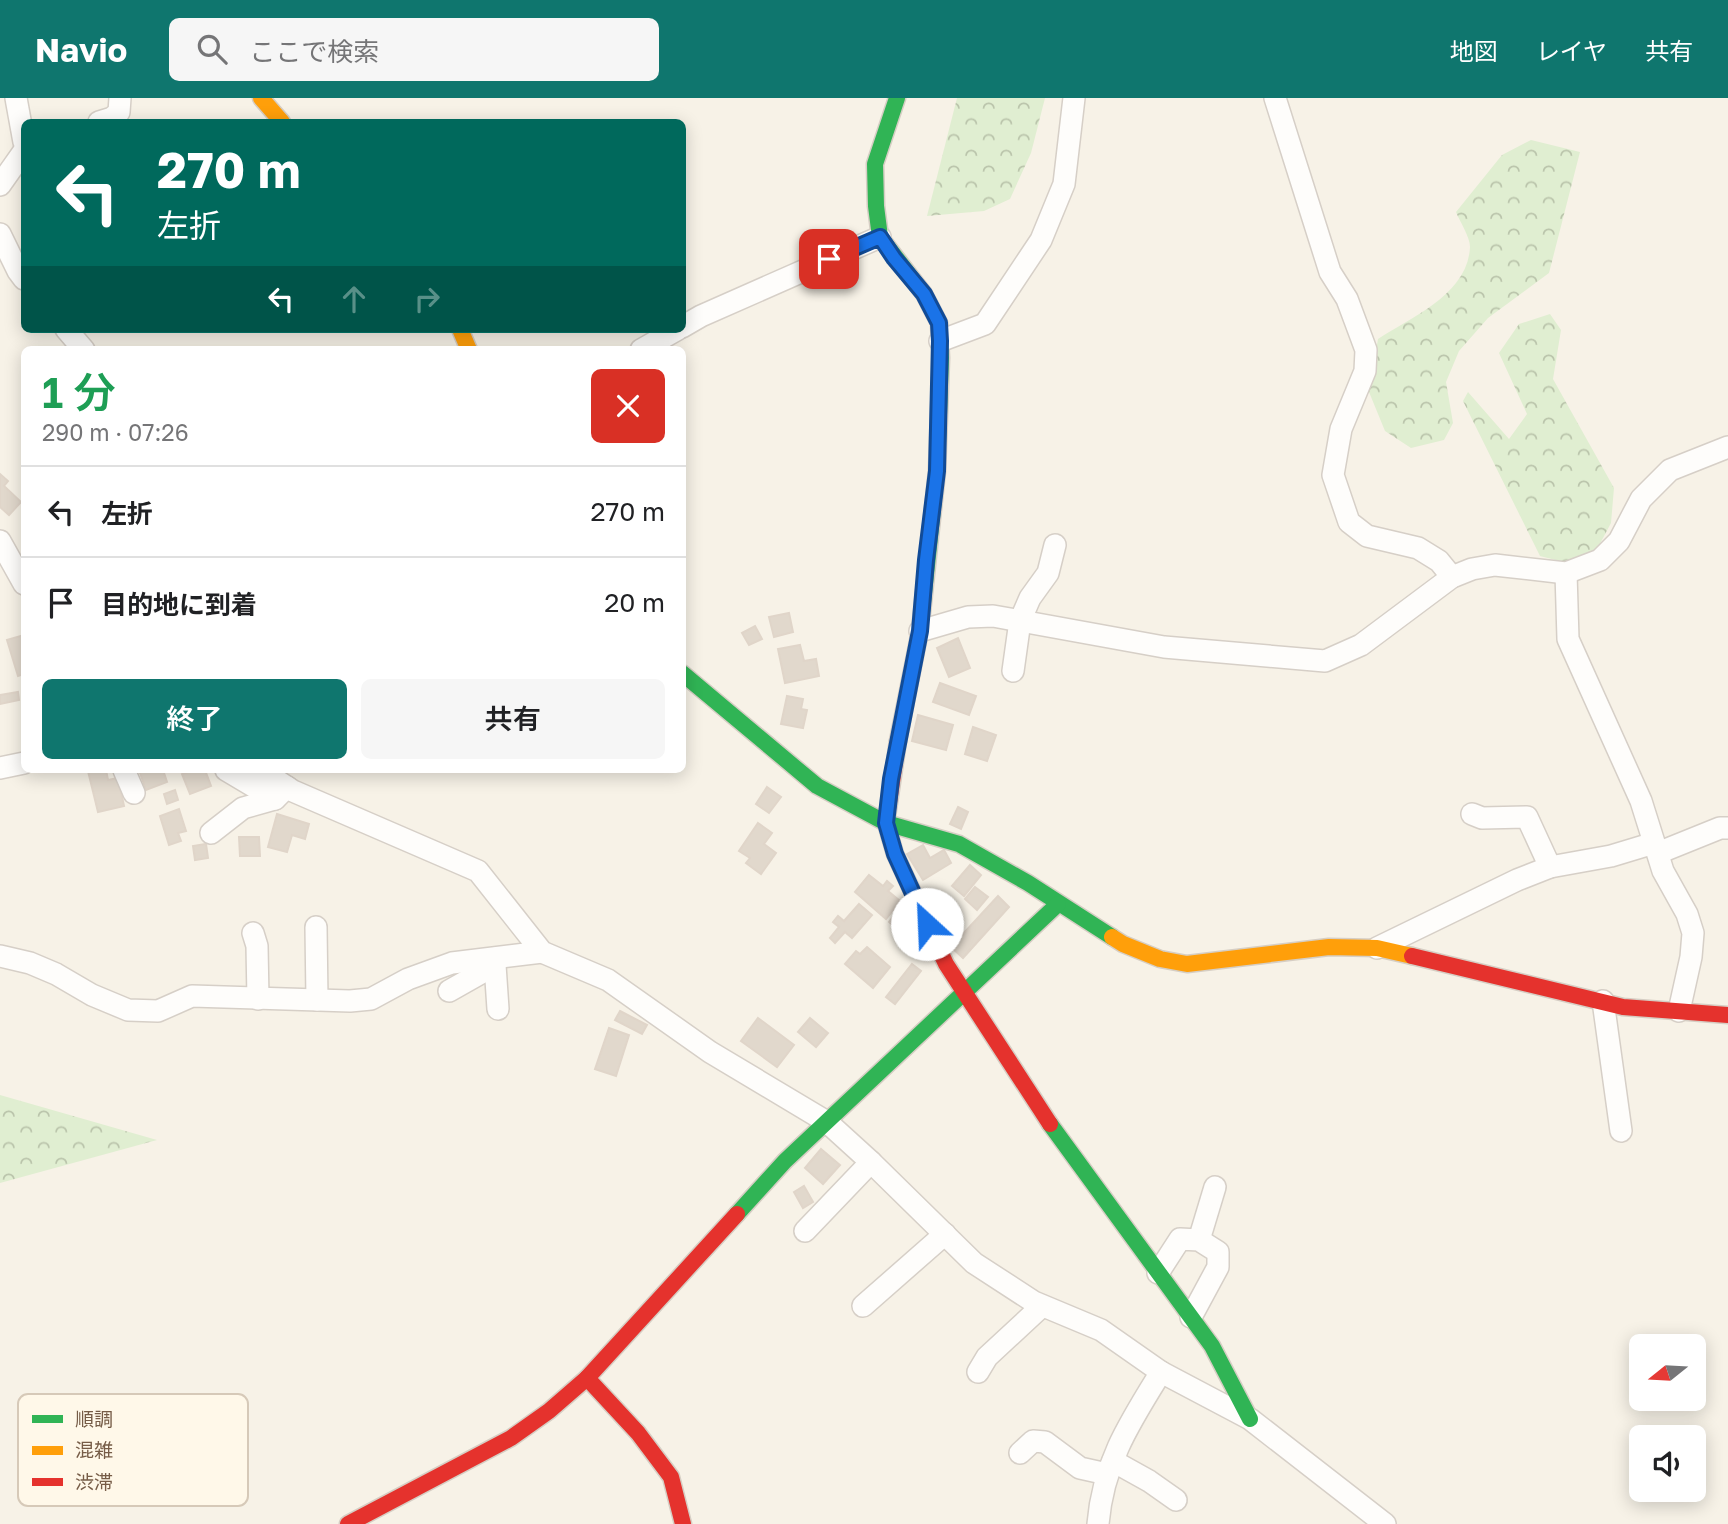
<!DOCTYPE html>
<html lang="ja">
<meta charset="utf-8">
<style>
:root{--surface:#fff;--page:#f6f6f6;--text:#202124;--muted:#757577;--line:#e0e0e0;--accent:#0f766e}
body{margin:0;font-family:"Golos Text","Noto Sans JP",sans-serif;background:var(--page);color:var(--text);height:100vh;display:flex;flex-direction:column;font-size:26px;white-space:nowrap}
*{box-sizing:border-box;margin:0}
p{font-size:23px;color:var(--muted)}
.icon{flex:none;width:38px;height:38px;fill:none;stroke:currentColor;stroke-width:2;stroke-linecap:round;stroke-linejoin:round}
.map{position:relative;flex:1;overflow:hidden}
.details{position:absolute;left:21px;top:248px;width:665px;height:427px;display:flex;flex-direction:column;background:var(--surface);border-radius:10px;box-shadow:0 4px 18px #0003}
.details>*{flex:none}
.guide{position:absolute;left:21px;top:21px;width:665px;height:214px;border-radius:10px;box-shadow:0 4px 18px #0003;background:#00695c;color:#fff;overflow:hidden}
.needle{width:46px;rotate:252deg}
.tools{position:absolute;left:1629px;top:1236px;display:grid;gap:14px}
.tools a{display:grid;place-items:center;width:77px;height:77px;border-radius:10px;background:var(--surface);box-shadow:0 4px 18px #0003;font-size:35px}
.pin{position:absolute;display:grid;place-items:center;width:60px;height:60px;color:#fff;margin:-30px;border-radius:14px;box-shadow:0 4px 10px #0006}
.me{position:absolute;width:77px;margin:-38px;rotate:335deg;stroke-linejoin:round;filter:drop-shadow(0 0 5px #0008)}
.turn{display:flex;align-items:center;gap:24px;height:147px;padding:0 21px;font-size:32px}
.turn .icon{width:91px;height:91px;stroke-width:2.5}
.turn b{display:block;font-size:49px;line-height:60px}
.lanes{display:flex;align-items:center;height:66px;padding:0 21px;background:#0003;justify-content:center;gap:35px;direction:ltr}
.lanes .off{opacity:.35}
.round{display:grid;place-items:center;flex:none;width:74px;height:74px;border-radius:10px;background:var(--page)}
.summary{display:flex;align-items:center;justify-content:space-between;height:119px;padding:0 21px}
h1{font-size:42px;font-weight:600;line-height:52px;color:#1e9e55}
.button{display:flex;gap:14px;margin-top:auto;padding:14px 21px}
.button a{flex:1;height:80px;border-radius:10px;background:var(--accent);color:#fff;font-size:28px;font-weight:600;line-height:80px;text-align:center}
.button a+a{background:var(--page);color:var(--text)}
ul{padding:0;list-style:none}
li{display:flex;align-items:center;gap:21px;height:91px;padding:0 21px;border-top:2px solid var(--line)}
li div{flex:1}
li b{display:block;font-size:26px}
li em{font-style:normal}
header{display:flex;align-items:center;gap:42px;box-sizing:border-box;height:98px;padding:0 35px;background:var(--accent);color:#fff}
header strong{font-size:33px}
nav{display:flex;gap:38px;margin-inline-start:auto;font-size:24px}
.search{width:490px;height:63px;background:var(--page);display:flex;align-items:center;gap:18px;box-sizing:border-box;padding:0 24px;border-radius:10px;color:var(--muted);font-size:26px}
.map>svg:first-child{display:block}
.forest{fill:url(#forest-crowns)}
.building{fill:#e1d8cc;stroke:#e0d5c9;stroke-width:2}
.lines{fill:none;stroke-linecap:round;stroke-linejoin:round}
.street-casing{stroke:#d6cfc7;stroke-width:24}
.fast-casing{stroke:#d6cec4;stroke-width:19}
.slow-casing{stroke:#d6cec4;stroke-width:19}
.jam-casing{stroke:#d6cec4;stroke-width:19}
.street{stroke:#fefdfb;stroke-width:21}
.fast{stroke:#30b455;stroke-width:16}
.slow{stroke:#ff9f0a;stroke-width:16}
.jam{stroke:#e5322d;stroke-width:16}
.route-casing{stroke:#114b97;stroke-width:18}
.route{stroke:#1a73e8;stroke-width:12}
.key{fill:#fff8e9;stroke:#d6c9b8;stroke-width:2}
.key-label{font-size:19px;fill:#765c47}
</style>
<header>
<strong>Navio</strong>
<div class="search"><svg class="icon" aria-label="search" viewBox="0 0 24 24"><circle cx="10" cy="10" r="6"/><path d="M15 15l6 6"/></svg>ここで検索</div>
<nav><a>地図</a><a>レイヤ</a><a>共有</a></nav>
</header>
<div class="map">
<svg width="1728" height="1426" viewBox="0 0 1728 1426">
<defs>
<pattern id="forest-crowns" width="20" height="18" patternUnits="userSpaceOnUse" patternTransform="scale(1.75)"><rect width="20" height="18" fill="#e0eed1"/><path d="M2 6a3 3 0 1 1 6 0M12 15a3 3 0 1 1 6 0" fill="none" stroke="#bac4ab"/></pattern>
</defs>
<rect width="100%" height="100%" fill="#f7f2e7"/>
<g class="forest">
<polygon points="957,0 1045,0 1031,55 1010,101 984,113 927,118"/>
<path d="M1531,42L1580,54L1549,175L1488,220L1459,253L1446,284L1453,325L1444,342L1411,350L1385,333L1369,294L1378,241C1412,219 1468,196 1470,149C1470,139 1460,124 1456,114L1502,57Z"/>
<polygon points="1550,216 1561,232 1553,281 1614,390 1611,425 1595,455 1571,466 1540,458 1463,303 1468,294 1509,341 1527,316 1499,255 1519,226"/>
<polygon points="0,997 157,1042 0,1085"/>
</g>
<g class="building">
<polygon points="0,376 8,383 4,388 21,404 9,417 0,409"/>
<polygon points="789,515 793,534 774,539 769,519"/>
<polygon points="755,528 762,541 749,547 742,535"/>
<polygon points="24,537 24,576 18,578 7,542"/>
<polygon points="958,540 970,570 949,579 937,550"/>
<polygon points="800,547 804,563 816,561 819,578 785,585 778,551"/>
<polygon points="940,585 976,598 969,617 933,604"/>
<polygon points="18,594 19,602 0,606 0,597"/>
<polygon points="787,598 803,601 801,611 807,612 803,630 781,626"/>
<polygon points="918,617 953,627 946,652 912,643"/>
<polygon points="973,629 996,637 987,663 965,656"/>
<polygon points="94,672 106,672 108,682 118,680 124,708 98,714 88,673"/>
<polygon points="139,672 163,672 167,684 146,692"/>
<polygon points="194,672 205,672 211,688 190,696 182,676"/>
<polygon points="767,689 781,699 769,715 756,706"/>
<polygon points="175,692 178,702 167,706 164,696"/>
<polygon points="958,709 968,714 961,731 950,726"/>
<polygon points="179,711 186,733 178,735 181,743 169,747 160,718"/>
<polygon points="277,716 309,726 305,741 292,737 287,754 268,749"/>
<polygon points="758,725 772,735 764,746 776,755 761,776 746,765 750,760 739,753"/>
<polygon points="239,739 259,739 260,758 240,758"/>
<polygon points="206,746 208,760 195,762 193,748"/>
<polygon points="923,747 930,760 944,752 951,765 923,782 907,756"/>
<polygon points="970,767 981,777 964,798 952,788"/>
<polygon points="869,777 883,788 887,783 893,788 888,793 900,803 886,821 855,794"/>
<polygon points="975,789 988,799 977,812 965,801"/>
<polygon points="998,798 1009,809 963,860 951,849"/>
<polygon points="859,806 872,817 852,840 845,834 835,845 830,840 839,829 833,824 838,818 844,823"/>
<polygon points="904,806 915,816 900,834 889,824"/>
<polygon points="867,849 890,869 873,890 845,866 856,853 860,856"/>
<polygon points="912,866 921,873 895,906 886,899"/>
<polygon points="620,913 647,927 642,936 615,922"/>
<polygon points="758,920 794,947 777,969 741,943"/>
<polygon points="810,920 828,935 816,949 798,934"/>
<polygon points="609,930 629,937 616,978 595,971"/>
<polygon points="821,1051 840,1067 823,1086 805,1070"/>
<polygon points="804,1088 813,1104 803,1110 794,1094"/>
</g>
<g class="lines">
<defs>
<g id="street">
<polyline points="16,0 24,44"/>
<polyline points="1275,0 1330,174 1347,201 1366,252 1365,273 1341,331 1333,377 1349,424 1367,438 1418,450 1439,463 1452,479"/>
<polyline points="99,24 112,20 119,14 120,0"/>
<polyline points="0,87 24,53"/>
<polyline points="0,136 18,173 24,181"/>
<polyline points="682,229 701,218 880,139"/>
<polyline points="66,231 84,252"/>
<polyline points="940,243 985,226 1041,142 1064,86 1074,0"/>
<polyline points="641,252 678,231"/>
<polyline points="0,443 24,486"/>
<polyline points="1566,475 1568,541 1641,703 1663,773 1687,816 1693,835 1691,859 1679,913"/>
<polyline points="920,533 968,519 993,518 1164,549 1325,563 1361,547 1452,479 1472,471 1495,467 1566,475 1600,462 1619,443 1641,401 1670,372 1728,349"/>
<polyline points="1013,573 1020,523 1030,500 1048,475 1055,447"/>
<polyline points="0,670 24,665"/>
<polyline points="124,672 134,695"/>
<polyline points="226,672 275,701"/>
<polyline points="261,672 293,693 478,773 542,854 608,882 710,954 827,1024 871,1064 974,1165 1034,1204 1101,1232 1161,1274 1250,1321 1385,1426"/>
<polyline points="1472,716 1482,720 1527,719 1550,769"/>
<polyline points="211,735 243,710 275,701 287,689"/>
<polyline points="1658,755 1720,730 1728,730"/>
<polyline points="316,829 317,902"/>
<polyline points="253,835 257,848 258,901"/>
<polyline points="1377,850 1517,782 1550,769 1611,758 1654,745"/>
<polyline points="0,858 30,865 56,876 92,897 128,912 158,913 192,898 350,903 371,901 408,881 452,865 542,854"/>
<polyline points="495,867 498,911"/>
<polyline points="449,893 495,867 496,860"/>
<polyline points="1603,903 1621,1033"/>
<polyline points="805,1133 871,1064"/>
<polyline points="1199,1142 1215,1089"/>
<polyline points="1158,1175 1180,1141 1199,1142 1218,1154 1218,1169 1191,1219"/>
<polyline points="863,1208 945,1136"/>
<polyline points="978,1274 987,1259 1042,1208"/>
<polyline points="1020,1355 1033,1343 1045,1344 1080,1370 1107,1376"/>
<polyline points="1113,1363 1149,1383 1176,1402"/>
<path d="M1098,1426C1103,1365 1130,1324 1161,1274"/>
</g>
<g id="fast">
<polyline points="897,0 875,66 876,108 880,139 924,196 939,225 941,260 937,373 920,533 898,643"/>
<polyline points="682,575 817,688 886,725 959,746 1028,785 1112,839"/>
<polyline points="1050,1026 1212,1248 1250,1321"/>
<polyline points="737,1116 785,1063 1058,806"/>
</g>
<g id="slow">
<polyline points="261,0 282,24"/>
<polyline points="460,231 469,252"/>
<polyline points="1112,839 1123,846 1160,861 1187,866 1329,849 1377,850 1412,858"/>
</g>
<g id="jam">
<polyline points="898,643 886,725 895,756 946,866 1050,1026"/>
<polyline points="1412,858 1623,909 1728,917"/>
<polyline points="348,1426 511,1340 549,1313 587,1280"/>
<polyline points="683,1426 671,1379 638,1335 587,1280 737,1116"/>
</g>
</defs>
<use href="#street" class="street-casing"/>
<use href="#fast" class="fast-casing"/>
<use href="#slow" class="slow-casing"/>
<use href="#jam" class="jam-casing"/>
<use href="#street" class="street"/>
<use href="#fast" class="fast"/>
<use href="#slow" class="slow"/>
<use href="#jam" class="jam"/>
</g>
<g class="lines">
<defs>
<polyline id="route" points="829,161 880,139 894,160 924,196 939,225 940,243 937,373 926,462 920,533 891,681 886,725 895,756 927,826"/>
</defs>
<use href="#route" class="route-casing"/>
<use href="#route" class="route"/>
</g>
<rect x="18" y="1296" width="230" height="112" rx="10" class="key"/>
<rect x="32" y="1317" width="31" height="8" fill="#30b455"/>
<rect x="32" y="1348" width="31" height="9" fill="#ff9f0a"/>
<rect x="32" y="1380" width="31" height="8" fill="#e5322d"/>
<g class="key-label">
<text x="75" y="1328">順調</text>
<text x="75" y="1359">混雑</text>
<text x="75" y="1391">渋滞</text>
</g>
</svg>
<div class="tools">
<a><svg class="needle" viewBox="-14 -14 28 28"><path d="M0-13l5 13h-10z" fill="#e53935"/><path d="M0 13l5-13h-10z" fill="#757577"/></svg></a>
<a><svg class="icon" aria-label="sound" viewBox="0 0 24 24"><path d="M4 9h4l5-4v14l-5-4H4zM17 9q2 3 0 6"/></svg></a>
</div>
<div class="pin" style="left:829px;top:161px;background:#d93025"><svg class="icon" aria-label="arrive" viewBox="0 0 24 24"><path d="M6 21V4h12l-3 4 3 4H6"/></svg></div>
<svg class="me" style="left:927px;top:826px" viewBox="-20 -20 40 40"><circle r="19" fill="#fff"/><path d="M0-13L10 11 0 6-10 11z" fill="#1a73e8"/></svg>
<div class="guide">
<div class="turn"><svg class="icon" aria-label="left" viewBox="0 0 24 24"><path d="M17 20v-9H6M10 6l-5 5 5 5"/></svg><div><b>270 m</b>左折</div></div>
<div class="lanes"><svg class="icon" aria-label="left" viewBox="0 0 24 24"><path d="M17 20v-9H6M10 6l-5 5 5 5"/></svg><svg class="icon off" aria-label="ahead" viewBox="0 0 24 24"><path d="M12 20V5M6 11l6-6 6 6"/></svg><svg class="icon off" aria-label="right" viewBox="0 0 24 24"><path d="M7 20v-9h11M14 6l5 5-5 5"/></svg></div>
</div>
<section class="details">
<div class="summary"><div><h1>1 分</h1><p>290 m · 07:26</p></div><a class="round" style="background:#d93025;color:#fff"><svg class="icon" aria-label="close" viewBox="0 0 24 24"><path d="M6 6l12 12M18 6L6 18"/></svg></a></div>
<ul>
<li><svg class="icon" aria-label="left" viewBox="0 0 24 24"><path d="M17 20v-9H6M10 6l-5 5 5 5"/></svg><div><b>左折</b></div><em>270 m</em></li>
<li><svg class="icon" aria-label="arrive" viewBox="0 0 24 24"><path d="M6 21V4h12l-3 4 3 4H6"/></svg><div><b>目的地に到着</b></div><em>20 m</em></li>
</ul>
<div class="button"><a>終了</a><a>共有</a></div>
</section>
</div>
